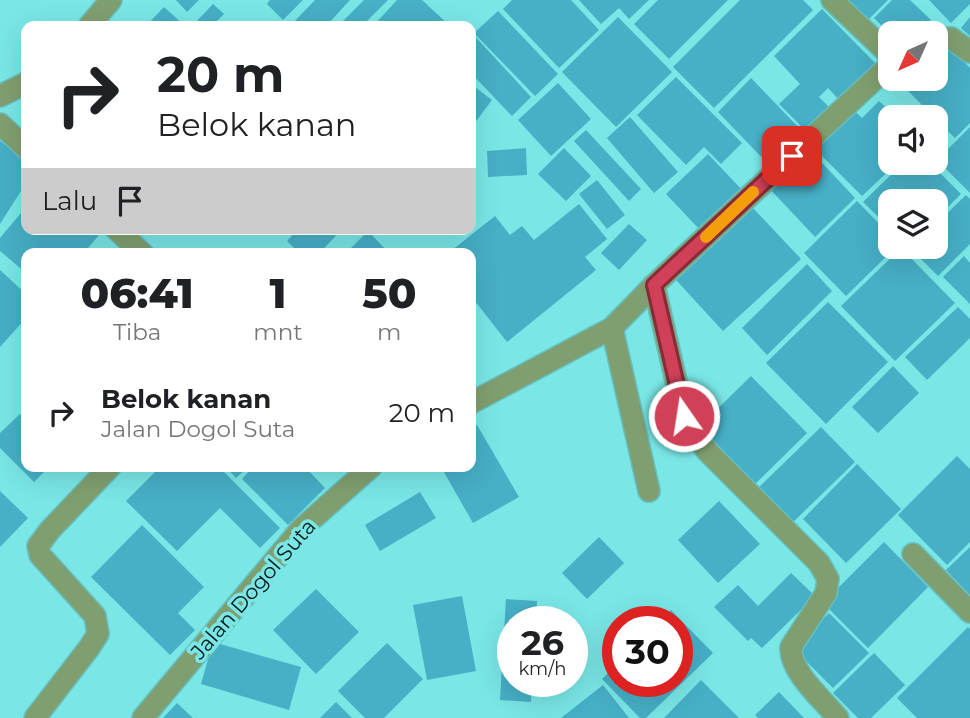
<!DOCTYPE html>
<html lang="id">
<style>
:root{--surface:#fff;--page:#f2f2f2;--text:#202124;--muted:#757577}
body{margin:0;font-family:Montserrat,sans-serif;background:var(--page);color:var(--text);height:100vh;display:flex;flex-direction:column;font-size:26px;white-space:nowrap}
*{box-sizing:border-box;margin:0}
p{font-size:23px;color:var(--muted)}
.icon{flex:none;width:38px;height:38px;fill:none;stroke:currentColor;stroke-width:2;stroke-linecap:round;stroke-linejoin:round}
.map{position:relative;flex:1;overflow:hidden}
.panel{position:absolute;left:21px;top:248px;width:455px;height:224px;display:flex;flex-direction:column;background:var(--surface);border-radius:14px;box-shadow:0 7px 28px #0002}
.panel>*{flex:none}
.top-card{position:absolute;left:21px;top:21px;width:455px;height:214px;border-radius:14px;box-shadow:0 7px 28px #0002;background:#fff;color:var(--text);overflow:hidden}
.needle{width:46px;rotate:225deg}
.buttons{position:absolute;left:878px;top:21px;display:grid;gap:14px}
.buttons a{display:grid;place-items:center;width:70px;height:70px;border-radius:14px;background:var(--surface);box-shadow:0 7px 28px #0002;font-size:35px}
.speed{position:absolute;left:497px;top:606px;display:flex;gap:14px;font-size:35px;font-weight:700;text-align:center}
.speed>*{display:grid;place-content:center;width:91px;height:91px;border-radius:50%;background:var(--surface);box-shadow:0 7px 28px #0002;line-height:1}
.speed small{font-size:18px;font-weight:400}
.speed .limit{border:10px solid #d22;background:#fff;color:#111}
.pin{position:absolute;display:grid;place-items:center;width:60px;height:60px;color:#fff;margin:-30px;border-radius:14px;box-shadow:0 4px 10px #0006}
.me{position:absolute;width:77px;margin:-38px;rotate:347deg;stroke-linejoin:round;filter:drop-shadow(0 0 5px #0008)}
.turn{display:flex;align-items:center;gap:24px;height:147px;padding:0 21px;font-size:32px}
.turn .icon{width:91px;height:91px;stroke-width:2.5}
.turn b{display:block;font-size:49px;line-height:60px}
.then{display:flex;align-items:center;height:66px;padding:0 21px;background:#0003;gap:14px;font-size:26px}
.eta{display:flex;justify-content:space-evenly;align-items:center;height:119px;text-align:center}
.eta b{font-size:42px;font-weight:800;line-height:49px}
ul{padding:0;list-style:none}
li{display:flex;align-items:center;gap:21px;height:91px;padding:0 21px}
li div{flex:1}
li b{display:block;font-size:26px}
li em{font-style:normal}
.map>svg:first-child{display:block}
.building{fill:#47afc6}
.lines{fill:none;stroke-linecap:round;stroke-linejoin:round}
.minor-casing{stroke:#65c1c1;stroke-width:24}
.minor{stroke:#809f70;stroke-width:21}
.route-casing{stroke:#872a39;stroke-width:18}
.route{stroke:#d04057;stroke-width:12}
.slow{stroke:#f59e0b;stroke-width:12}
.labels{text-anchor:middle;dominant-baseline:central;stroke-width:7;stroke-linejoin:round;paint-order:stroke}
.street-label{font-size:21px;fill:#031a1a;stroke:#7ae6e6}
</style>
<div class="map">
<svg width="970" height="718" viewBox="0 0 970 718">
<rect width="100%" height="100%" fill="#7ae6e6"/>
<g class="building">
<polygon points="176,0 199,0 187,12"/>
<polygon points="270,0 303,0 283,20 267,4"/>
<polygon points="315,0 350,0 326,26 290,26"/>
<polygon points="364,0 388,0 362,26 338,26"/>
<polygon points="397,0 422,0 450,26 377,26 375,24"/>
<polygon points="512,0 571,0 599,30 559,68 503,9"/>
<polygon points="579,0 649,0 629,19 619,8 601,24"/>
<polygon points="658,0 728,0 669,59 634,24"/>
<polygon points="740,0 803,0 813,10 714,108 673,67"/>
<polygon points="840,0 888,0 864,24"/>
<polygon points="892,0 910,0 931,20 918,33 891,33 891,35 874,18"/>
<polygon points="929,0 970,0 970,4 951,23"/>
<polygon points="213,4 224,14 212,26 196,26 194,24"/>
<polygon points="164,7 185,26 146,26"/>
<polygon points="822,9 877,65 840,101 828,88 819,97 831,109 807,132 779,104 800,84 774,56"/>
<polygon points="498,11 558,74 535,96 474,33"/>
<polygon points="618,17 672,72 616,127 562,72"/>
<polygon points="970,17 970,36 961,28"/>
<polygon points="471,32 531,97 512,116 471,73"/>
<polygon points="942,39 970,68 970,123 955,138 936,120 936,117 934,117 899,82 902,79 936,79 936,45"/>
<polygon points="676,77 742,143 721,164 704,147 686,165 637,115"/>
<polygon points="751,78 804,133 770,166 718,112"/>
<polygon points="558,83 591,119 551,156 518,120"/>
<polygon points="471,84 492,100 471,128"/>
<polygon points="879,101 896,117 891,117 891,163 897,163 862,196 813,147 852,108 862,118"/>
<polygon points="630,117 678,172 654,193 607,138"/>
<polygon points="970,127 970,193 937,160"/>
<polygon points="586,130 641,189 629,201 574,141"/>
<polygon points="0,141 26,158 26,183 0,224"/>
<polygon points="526,148 527,175 488,177 487,151"/>
<polygon points="564,148 591,176 566,201 538,174"/>
<polygon points="809,149 855,198 815,237 769,188"/>
<polygon points="708,154 743,191 701,231 666,194"/>
<polygon points="903,163 930,163 961,194 936,219 936,201 891,201 891,229 863,202"/>
<polygon points="597,180 625,215 607,229 579,194"/>
<polygon points="966,195 970,199 970,244 938,276 911,249 913,247 936,247 936,224"/>
<polygon points="857,201 891,236 891,247 896,247 846,296 804,253"/>
<polygon points="579,204 607,239 585,257 596,270 507,342 471,296 471,254 447,254 495,216 510,235 522,226 534,240"/>
<polygon points="26,207 26,229 104,229 83,254 26,254 26,273 0,251 0,238"/>
<polygon points="753,208 801,259 723,331 676,280"/>
<polygon points="629,224 647,240 619,270 601,253"/>
<polygon points="298,229 342,229 319,254 300,254 287,241"/>
<polygon points="368,231 390,254 345,254"/>
<polygon points="901,248 955,303 895,361 841,306"/>
<polygon points="964,256 970,263 970,304 943,277"/>
<polygon points="807,264 832,291 767,355 742,328"/>
<polygon points="0,270 26,294 26,318 0,347"/>
<polygon points="828,302 888,362 826,424 766,363"/>
<polygon points="958,307 970,319 970,338 927,380 905,357"/>
<polygon points="893,366 919,393 878,433 852,407"/>
<polygon points="751,376 807,433 753,486 697,429"/>
<polygon points="20,414 26,420 26,467 49,467 34,482 0,448 0,433"/>
<polygon points="477,425 519,497 473,523 441,467 471,467 471,429"/>
<polygon points="821,427 855,462 789,526 755,491"/>
<polygon points="957,456 970,469 970,542 947,565 898,515"/>
<polygon points="857,464 901,509 846,563 803,519"/>
<polygon points="160,467 219,467 280,528 260,548 220,508 177,551 126,501"/>
<polygon points="226,467 248,467 236,478"/>
<polygon points="253,467 305,467 325,488 288,525 242,479"/>
<polygon points="0,491 28,518 0,547"/>
<polygon points="420,492 436,518 380,551 365,525"/>
<polygon points="719,501 760,544 718,583 678,540"/>
<polygon points="142,525 204,587 178,613 195,630 170,655 91,577"/>
<polygon points="599,537 624,563 587,599 562,573"/>
<polygon points="884,542 928,587 868,648 823,603"/>
<polygon points="970,547 970,595 946,570"/>
<polygon points="791,573 815,596 762,648 751,638 748,641 714,607 738,585 758,606"/>
<polygon points="316,589 359,632 316,674 273,630"/>
<polygon points="462,596 476,671 427,680 413,605"/>
<polygon points="506,599 537,601 536,621 513,621 513,681 532,681 531,702 500,700"/>
<polygon points="671,610 713,653 646,718 640,718 602,679 618,663 618,681 677,681 677,621 660,621"/>
<polygon points="829,613 869,653 833,688 793,648"/>
<polygon points="968,627 970,629 970,718 917,718 897,698"/>
<polygon points="213,642 301,667 289,710 201,684"/>
<polygon points="387,643 423,679 384,718 365,718 338,691"/>
<polygon points="874,653 905,685 871,718 858,718 833,693"/>
<polygon points="701,680 739,718 664,718"/>
<polygon points="603,685 629,718 561,718"/>
<polygon points="779,692 804,718 758,718 755,715"/>
<polygon points="336,702 352,718 320,718"/>
<polygon points="177,703 193,718 163,718"/>
</g>
<g class="lines">
<defs>
<g id="minor">
<polyline points="832,0 891,56"/>
<polyline points="89,26 111,0"/>
<polyline points="936,39 951,38 970,52"/>
<polyline points="0,96 26,83"/>
<polyline points="0,124 26,148"/>
<polyline points="116,229 143,254"/>
<path d="M654,285L684,416L695,435L708,452L819,563L828,579L826,593L791,647C789,671 823,700 838,718"/>
<polyline points="612,328 649,491"/>
<polyline points="471,403 612,328 654,285 891,64"/>
<polyline points="913,554 970,612"/>
<polyline points="35,718 89,648 98,634 95,616 40,555 38,546 50,530 110,467"/>
<polyline points="143,718 301,529 371,467"/>
</g>
</defs>
<use href="#minor" class="minor-casing"/>
<use href="#minor" class="minor"/>
</g>
<g class="lines">
<defs>
<polyline id="route" points="684,416 654,285 792,156"/>
</defs>
<use href="#route" class="route-casing"/>
<use href="#route" class="route"/>
<polyline class="slow" points="706,237 753,192"/>
</g>
<g class="labels">
<g class="street-label">
<text transform="translate(253 589) rotate(-49)">Jalan Dogol Suta</text>
</g>
</g>
</svg>
<div class="buttons">
<a><svg class="needle" viewBox="-14 -14 28 28"><path d="M0-13l5 13h-10z" fill="#e53935"/><path d="M0 13l5-13h-10z" fill="#757577"/></svg></a>
<a><svg class="icon" aria-label="sound" viewBox="0 0 24 24"><path d="M4 9h4l5-4v14l-5-4H4zM17 9q2 3 0 6"/></svg></a>
<a><svg class="icon" aria-label="layers" viewBox="0 0 24 24"><path d="M12 4l9 5-9 5-9-5zM3 14l9 5 9-5"/></svg></a>
</div>
<div class="speed"><div>26<small>km/h</small></div><div class="limit">30</div></div>
<div class="pin" style="left:792px;top:156px;background:#d93025"><svg class="icon" aria-label="arrive" viewBox="0 0 24 24"><path d="M6 21V4h12l-3 4 3 4H6"/></svg></div>
<svg class="me" style="left:684px;top:416px" viewBox="-20 -20 40 40"><circle r="17" fill="#d04057" stroke="#fff" stroke-width="3"/><path d="M0-11L8 9 0 5-8 9z" fill="#fff"/></svg>
<div class="top-card">
<div class="turn"><svg class="icon" aria-label="right" viewBox="0 0 24 24"><path d="M7 20v-9h11M14 6l5 5-5 5"/></svg><div><b>20 m</b>Belok kanan</div></div>
<div class="then">Lalu<svg class="icon" aria-label="arrive" viewBox="0 0 24 24"><path d="M6 21V4h12l-3 4 3 4H6"/></svg></div>
</div>
<section class="panel">
<div class="eta">
<div><b>06:41</b><p>Tiba</p></div>
<div><b>1</b><p>mnt</p></div>
<div><b>50</b><p>m</p></div>
</div>
<ul>
<li><svg class="icon" aria-label="right" viewBox="0 0 24 24"><path d="M7 20v-9h11M14 6l5 5-5 5"/></svg><div><b>Belok kanan</b><p>Jalan Dogol Suta</p></div><em>20 m</em></li>
</ul>
</section>
</div>
